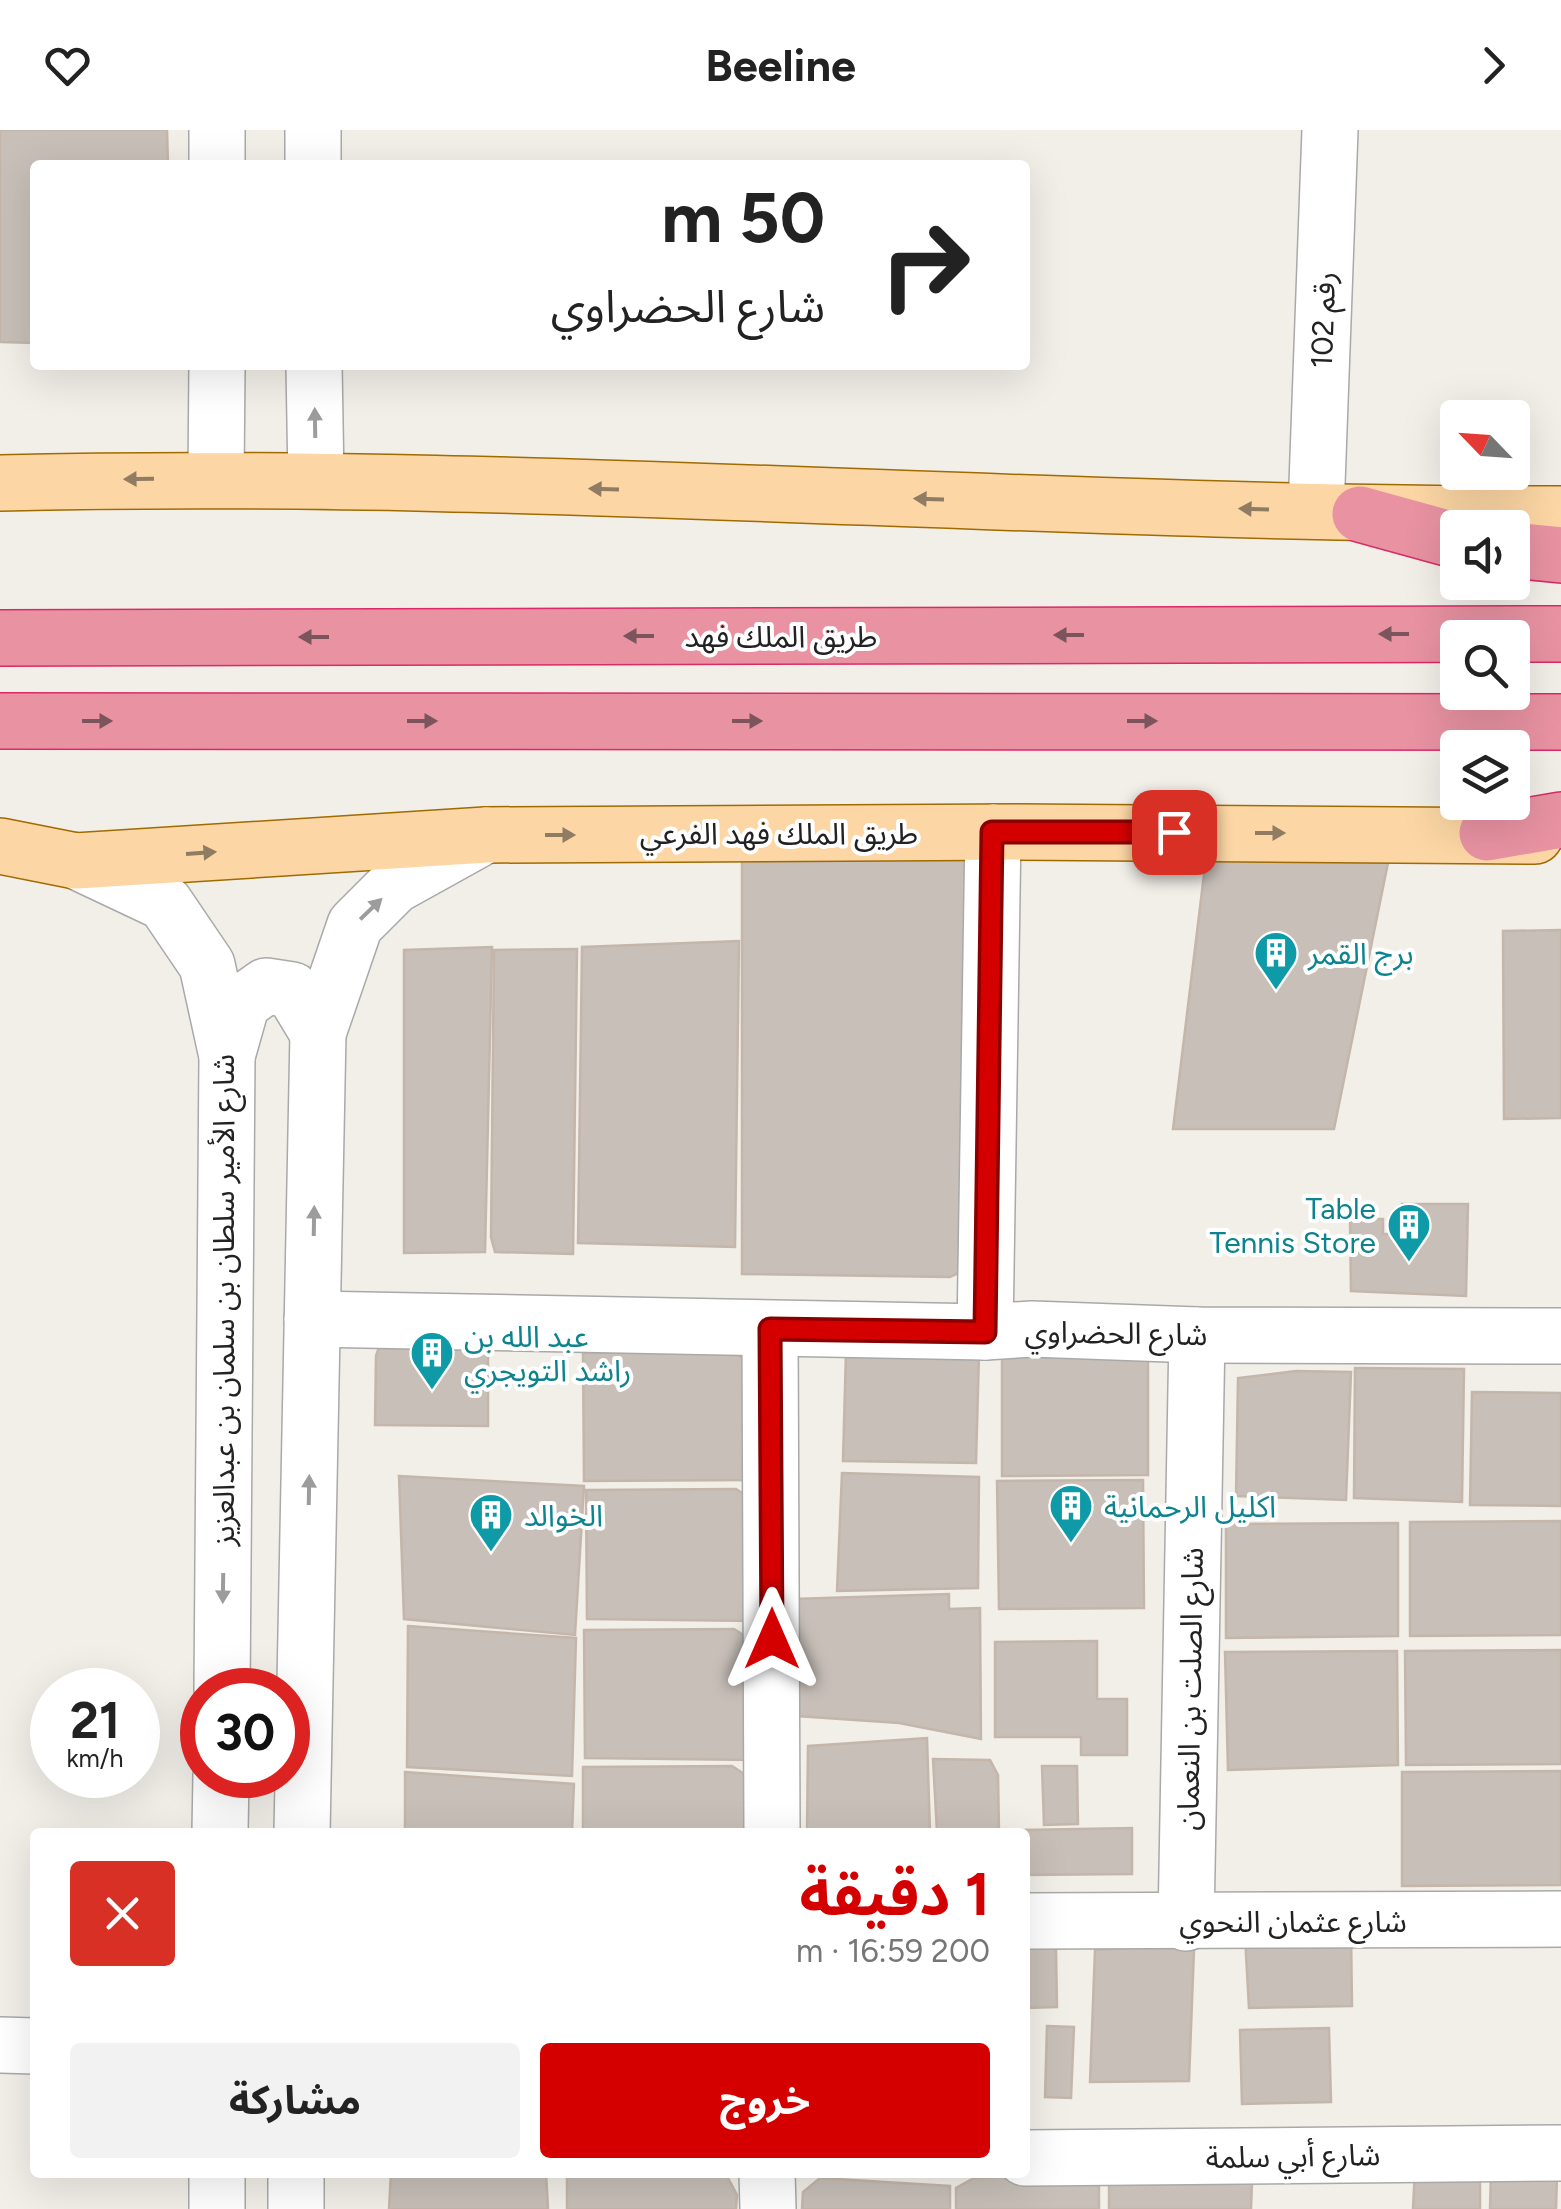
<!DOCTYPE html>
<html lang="ar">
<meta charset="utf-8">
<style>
:root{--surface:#fff;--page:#f2f2f2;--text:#222;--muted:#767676;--accent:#d40000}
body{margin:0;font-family:Figtree,"Noto Sans Arabic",sans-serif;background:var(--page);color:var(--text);direction:rtl;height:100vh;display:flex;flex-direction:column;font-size:38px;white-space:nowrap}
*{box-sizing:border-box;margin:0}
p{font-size:32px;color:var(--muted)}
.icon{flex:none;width:55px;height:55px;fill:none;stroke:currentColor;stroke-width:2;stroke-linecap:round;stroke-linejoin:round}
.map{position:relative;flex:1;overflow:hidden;direction:ltr}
.details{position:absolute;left:30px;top:1698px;width:1000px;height:350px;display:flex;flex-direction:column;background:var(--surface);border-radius:10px;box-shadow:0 10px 40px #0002;direction:rtl}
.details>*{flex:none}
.top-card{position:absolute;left:30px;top:30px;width:1000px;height:210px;border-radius:10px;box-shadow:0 10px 40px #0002;direction:rtl;background:#fff;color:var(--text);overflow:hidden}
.needle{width:65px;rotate:295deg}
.controls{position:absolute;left:1440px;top:270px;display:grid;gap:20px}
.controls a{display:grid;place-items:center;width:90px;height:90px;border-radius:10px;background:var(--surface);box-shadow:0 10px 40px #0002;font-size:50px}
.speed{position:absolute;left:30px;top:1538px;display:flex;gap:20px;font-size:50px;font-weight:700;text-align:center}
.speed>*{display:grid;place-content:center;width:130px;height:130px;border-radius:50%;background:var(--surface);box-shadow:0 10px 40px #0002;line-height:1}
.speed small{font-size:25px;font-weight:400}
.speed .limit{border:15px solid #d22;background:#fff;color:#111}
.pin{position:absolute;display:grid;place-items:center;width:85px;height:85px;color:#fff;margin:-42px;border-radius:20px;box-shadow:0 5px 15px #0006}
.me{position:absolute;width:110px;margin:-55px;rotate:0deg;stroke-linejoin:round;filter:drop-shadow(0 0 8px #0008)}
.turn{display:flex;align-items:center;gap:35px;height:210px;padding:0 40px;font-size:45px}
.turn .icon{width:130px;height:130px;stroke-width:2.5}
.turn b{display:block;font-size:70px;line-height:85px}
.round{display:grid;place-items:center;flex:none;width:105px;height:105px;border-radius:10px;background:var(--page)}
.headline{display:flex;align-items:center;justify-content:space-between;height:170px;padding:0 40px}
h1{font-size:60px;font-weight:700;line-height:75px;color:var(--accent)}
.primary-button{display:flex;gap:20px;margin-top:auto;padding:20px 40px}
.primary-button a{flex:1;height:115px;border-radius:10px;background:var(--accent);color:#fff;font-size:40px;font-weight:700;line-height:115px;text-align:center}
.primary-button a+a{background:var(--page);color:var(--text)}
header{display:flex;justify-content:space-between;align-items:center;height:130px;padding:0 40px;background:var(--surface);font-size:45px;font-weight:700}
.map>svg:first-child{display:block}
.building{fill:#c7bfb8;stroke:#c4b6ab;stroke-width:2.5}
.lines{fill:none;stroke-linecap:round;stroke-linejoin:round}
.minor-casing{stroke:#a9a9a9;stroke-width:58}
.major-casing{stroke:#a06b00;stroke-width:58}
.highway-casing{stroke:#dc2a67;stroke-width:58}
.minor{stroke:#fff;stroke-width:55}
.major{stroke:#fcd6a4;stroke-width:55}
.highway{stroke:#e892a2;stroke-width:55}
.oneway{fill:#9c9c9c}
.oneway2{fill:#8f7c63}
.oneway3{fill:#7b545c}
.route-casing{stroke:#8a0000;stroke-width:25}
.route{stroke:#d40000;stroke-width:18}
.labels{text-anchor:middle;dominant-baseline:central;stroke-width:8;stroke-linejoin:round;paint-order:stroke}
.street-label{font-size:30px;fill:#222;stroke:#fff}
.culture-label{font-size:30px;fill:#0d838f;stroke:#fff;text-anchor:start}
</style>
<header><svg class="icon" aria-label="forward" viewBox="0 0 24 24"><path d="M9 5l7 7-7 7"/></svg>Beeline<svg class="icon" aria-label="heart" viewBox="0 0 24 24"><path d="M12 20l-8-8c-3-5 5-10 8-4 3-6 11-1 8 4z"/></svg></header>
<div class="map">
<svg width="1561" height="2079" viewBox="0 0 1561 2079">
<rect width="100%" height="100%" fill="#f2efe9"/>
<g class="building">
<polygon points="0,0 167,0 168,35 35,35 35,213 0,212"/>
<polygon points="1207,720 1390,723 1334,999 1173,999"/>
<polygon points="742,722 973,722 973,1136 950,1147 742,1144"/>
<polygon points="1561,800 1561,988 1504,989 1503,801"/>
<polygon points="739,811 735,1117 578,1113 582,817"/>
<polygon points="492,817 485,1122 404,1123 404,820"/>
<polygon points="577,819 573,1124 495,1122 491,1107 494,820"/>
<polygon points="1402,1074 1468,1074 1466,1166 1351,1161 1350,1089 1383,1089 1383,1104 1402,1104"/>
<polygon points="383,1205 488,1206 488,1296 375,1295 376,1226"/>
<polygon points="1148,1217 1148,1345 1002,1346 1002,1219"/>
<polygon points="846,1221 979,1224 976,1333 843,1331"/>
<polygon points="733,1222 753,1235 753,1350 584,1351 583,1223"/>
<polygon points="1355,1238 1464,1239 1462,1372 1354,1368"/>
<polygon points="1296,1241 1351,1242 1346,1370 1236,1366 1238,1248"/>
<polygon points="1472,1262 1561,1263 1561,1376 1470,1375"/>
<polygon points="842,1343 979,1347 978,1458 837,1461"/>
<polygon points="399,1346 584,1356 575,1505 404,1489"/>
<polygon points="1143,1350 1144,1478 999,1479 997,1351"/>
<polygon points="736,1359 756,1372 755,1491 587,1489 586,1360"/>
<polygon points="1561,1391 1561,1505 1410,1506 1410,1392"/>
<polygon points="1398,1393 1398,1506 1226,1508 1226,1394"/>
<polygon points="949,1464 949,1479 980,1478 981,1609 899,1593 797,1586 794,1469"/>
<polygon points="408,1496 576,1508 572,1646 407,1637"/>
<polygon points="734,1499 754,1512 753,1630 585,1628 584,1500"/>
<polygon points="1097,1511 1097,1569 1127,1569 1127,1625 1081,1625 1081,1607 995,1607 995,1512"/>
<polygon points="1561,1520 1561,1634 1406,1635 1405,1521"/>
<polygon points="1397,1521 1398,1635 1228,1640 1225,1522"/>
<polygon points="927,1608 930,1702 807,1702 808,1616"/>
<polygon points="933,1629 990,1630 998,1645 999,1702 937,1702"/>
<polygon points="732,1636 752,1649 752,1702 583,1702 583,1637"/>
<polygon points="1042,1636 1077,1636 1078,1694 1044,1695"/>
<polygon points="1561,1641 1561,1755 1402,1756 1402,1642"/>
<polygon points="405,1642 574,1654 572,1702 405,1702"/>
<polygon points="1132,1698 1132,1744 1025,1745 1025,1702 1021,1700"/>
<polygon points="1351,1803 1352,1876 1249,1878 1245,1806"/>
<polygon points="1142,1817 1194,1819 1189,1951 1090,1952 1095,1820"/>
<polygon points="1056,1818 1057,1877 1025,1878 1025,1819"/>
<polygon points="1047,1896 1074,1897 1071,1968 1045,1967"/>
<polygon points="1329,1898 1331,1972 1242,1974 1240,1900"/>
<polygon points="1415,2038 1480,2040 1480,2079 1413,2079"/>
<polygon points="391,2042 546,2042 548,2079 389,2079"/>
<polygon points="1491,2043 1557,2045 1556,2079 1490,2079"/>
<polygon points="1074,2044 1099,2057 1099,2079 956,2079 956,2058 974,2048"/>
<polygon points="567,2046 727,2046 737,2065 736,2079 567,2079"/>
<polygon points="820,2048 950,2056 950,2079 802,2079 803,2062"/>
<polygon points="1252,2051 1251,2079 1109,2079 1109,2052"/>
</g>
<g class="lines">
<defs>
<g id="minor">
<polyline points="217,0 217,35"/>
<polyline points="313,35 313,0"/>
<polyline points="314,235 316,350"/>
<polyline points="216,347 217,235"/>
<polyline points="1316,381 1330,0"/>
<polyline points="76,731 165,773 207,835 227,926 222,1560"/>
<polyline points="227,926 242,873 266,856 292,860 318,903"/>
<polyline points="312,1189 985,1202 1032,1199 1197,1205 1561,1206"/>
<polyline points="770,1199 772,1702"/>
<polyline points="985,1202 993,702"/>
<polyline points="220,1702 221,1645"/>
<polyline points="302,1702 318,903 355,795 394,756 486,705"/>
<polyline points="1025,1791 1561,1789"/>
<polyline points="1186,1793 1197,1205"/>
<polyline points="0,1915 35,1916"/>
<polyline points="1025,2028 1561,2023"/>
<polyline points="767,2042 768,2079"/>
<polyline points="217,2079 217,2042"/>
<polyline points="296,2079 296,2042"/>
</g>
<g id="major">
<path d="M0,353C520,340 1041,385 1561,384"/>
<polyline points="0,716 76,731 486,705 1017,702 1535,706"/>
</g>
<g id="highway">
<polyline points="1360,384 1458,411"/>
<polyline points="1512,420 1561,425"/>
<polyline points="0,508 1561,504"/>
<polyline points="0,591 1561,592"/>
<polyline points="1487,703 1561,690"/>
</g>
</defs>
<use href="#minor" class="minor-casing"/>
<use href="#major" class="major-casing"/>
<use href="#highway" class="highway-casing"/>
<use href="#minor" class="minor"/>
<use href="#major" class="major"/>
<use href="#highway" class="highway"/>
</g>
<defs><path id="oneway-solid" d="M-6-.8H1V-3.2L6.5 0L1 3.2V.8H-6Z" transform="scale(2.5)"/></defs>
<g class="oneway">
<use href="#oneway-solid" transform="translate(315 293) rotate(-91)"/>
<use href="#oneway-solid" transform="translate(371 779) rotate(-44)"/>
<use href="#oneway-solid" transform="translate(314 1091) rotate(-89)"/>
<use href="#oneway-solid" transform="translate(309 1360) rotate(-89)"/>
<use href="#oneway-solid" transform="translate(223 1458) rotate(91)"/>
</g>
<g class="oneway2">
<use href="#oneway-solid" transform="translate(139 349) rotate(179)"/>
<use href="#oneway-solid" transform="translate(604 359) rotate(-178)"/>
<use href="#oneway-solid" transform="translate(929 369) rotate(-178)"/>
<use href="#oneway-solid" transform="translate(1254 379) rotate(-178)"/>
<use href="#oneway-solid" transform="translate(1270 703)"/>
<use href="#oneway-solid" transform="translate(560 705)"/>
<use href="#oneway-solid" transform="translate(201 723) rotate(-4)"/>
</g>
<g class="oneway3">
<use href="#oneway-solid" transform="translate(1394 504) rotate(180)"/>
<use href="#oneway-solid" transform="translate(1069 505) rotate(180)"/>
<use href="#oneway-solid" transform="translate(639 506) rotate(180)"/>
<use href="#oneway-solid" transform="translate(314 507) rotate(180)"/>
<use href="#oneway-solid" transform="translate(97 591)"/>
<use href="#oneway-solid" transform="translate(422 591)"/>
<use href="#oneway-solid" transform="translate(747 591)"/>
<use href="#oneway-solid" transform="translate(1142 591)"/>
</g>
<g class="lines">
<defs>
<polyline id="route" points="772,1509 770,1199 985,1202 992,702 1174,702"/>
</defs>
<use href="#route" class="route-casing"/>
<use href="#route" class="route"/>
</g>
<defs>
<symbol id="building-pin" viewBox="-11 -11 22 30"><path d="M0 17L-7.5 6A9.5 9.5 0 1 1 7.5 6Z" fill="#0f9aa8" stroke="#fff"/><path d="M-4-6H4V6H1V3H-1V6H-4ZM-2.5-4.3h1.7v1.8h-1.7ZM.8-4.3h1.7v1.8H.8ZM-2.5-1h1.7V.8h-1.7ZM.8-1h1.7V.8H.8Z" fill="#fff"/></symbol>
</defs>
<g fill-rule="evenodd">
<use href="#building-pin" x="1251" y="798" width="50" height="68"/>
<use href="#building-pin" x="1384" y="1070" width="50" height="68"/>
<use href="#building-pin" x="407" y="1198" width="50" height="68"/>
<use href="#building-pin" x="1046" y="1351" width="50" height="68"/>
<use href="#building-pin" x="466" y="1360" width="50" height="68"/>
</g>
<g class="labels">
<g class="street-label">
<text transform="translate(1323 190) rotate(-88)">رقم 102</text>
<text x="781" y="506">طريق الملك فهد</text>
<text x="779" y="703">طريق الملك فهد الفرعي</text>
<text transform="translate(223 1170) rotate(-90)">شارع الأمير سلطان بن سلمان بن عبدالعزيز</text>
<text transform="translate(1116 1203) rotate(1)">شارع الحضراوي</text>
<text transform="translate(1190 1559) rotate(-89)">شارع الصلت بن النعمان</text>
<text x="1293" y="1791">شارع عثمان النحوي</text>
<text transform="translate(1293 2026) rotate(-1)">شارع أبي سلمة</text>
</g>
<g class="culture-label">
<text x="1308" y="823">برج القمر</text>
<text x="1376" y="1078" text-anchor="end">Table<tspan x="1376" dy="34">Tennis Store</tspan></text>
<text x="464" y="1206">عبد الله بن<tspan x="464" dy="34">راشد التويجري</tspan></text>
<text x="1104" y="1376">اكليل الرحمانية</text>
<text x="524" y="1385">الخوالد</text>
</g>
</g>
</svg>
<div class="controls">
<a><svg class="needle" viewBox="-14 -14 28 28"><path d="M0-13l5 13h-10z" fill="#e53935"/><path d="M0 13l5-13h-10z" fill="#767676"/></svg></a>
<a><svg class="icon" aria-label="sound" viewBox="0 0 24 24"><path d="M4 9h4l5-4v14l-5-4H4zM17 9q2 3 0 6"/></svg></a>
<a><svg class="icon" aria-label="search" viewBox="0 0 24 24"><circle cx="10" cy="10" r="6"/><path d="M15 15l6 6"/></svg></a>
<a><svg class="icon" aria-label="layers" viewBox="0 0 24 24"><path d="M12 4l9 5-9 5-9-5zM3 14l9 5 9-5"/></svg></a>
</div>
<div class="speed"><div>21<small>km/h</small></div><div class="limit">30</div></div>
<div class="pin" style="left:1174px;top:702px;background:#d93025"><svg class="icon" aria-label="arrive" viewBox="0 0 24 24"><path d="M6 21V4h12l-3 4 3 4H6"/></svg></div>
<svg class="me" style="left:772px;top:1509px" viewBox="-20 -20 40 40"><path d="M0-17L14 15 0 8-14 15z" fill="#d40000" stroke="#fff" stroke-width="4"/></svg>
<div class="top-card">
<div class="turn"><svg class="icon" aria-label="right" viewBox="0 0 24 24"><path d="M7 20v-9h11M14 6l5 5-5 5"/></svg><div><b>50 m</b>شارع الحضراوي</div></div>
</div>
<section class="details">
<div class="headline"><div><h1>1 دقيقة</h1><p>200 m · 16:59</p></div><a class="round" style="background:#d93025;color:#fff"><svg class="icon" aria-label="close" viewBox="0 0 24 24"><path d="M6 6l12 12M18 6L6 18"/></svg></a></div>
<div class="primary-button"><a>خروج</a><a>مشاركة</a></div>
</section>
</div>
